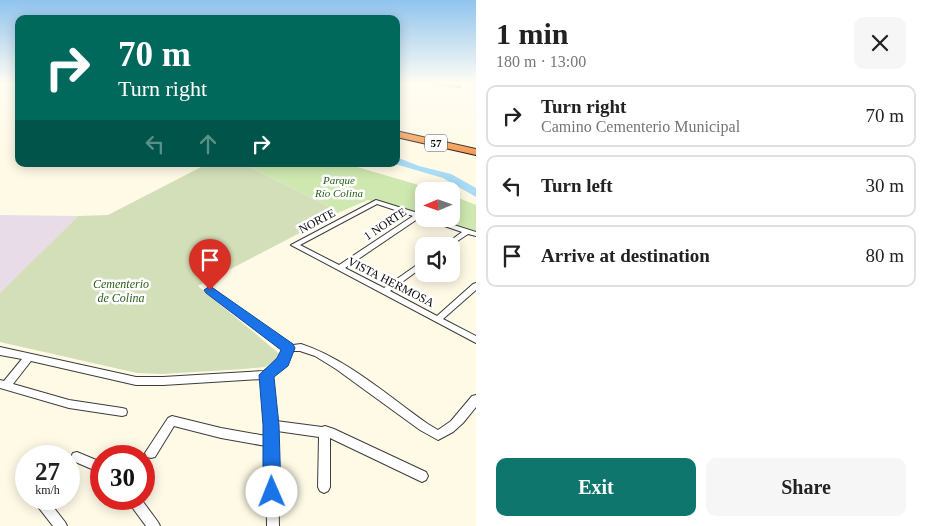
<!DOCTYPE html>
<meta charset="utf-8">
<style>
:root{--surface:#fff;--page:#f6f6f6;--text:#222;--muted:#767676;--line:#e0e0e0;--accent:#0f766e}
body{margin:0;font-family:Georgia,serif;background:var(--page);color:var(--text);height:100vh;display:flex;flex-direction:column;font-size:19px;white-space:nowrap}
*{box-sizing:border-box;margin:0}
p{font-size:16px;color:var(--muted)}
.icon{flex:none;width:28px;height:28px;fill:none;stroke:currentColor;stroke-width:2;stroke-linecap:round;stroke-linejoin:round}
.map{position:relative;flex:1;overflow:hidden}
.panel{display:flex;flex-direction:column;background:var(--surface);width:450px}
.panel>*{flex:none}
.hud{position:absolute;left:15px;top:15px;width:385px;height:152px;border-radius:10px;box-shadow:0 2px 12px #0003;background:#00695c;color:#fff;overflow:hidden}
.needle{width:32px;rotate:268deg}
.controls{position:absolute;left:415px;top:182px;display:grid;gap:10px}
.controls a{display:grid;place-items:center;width:45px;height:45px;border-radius:10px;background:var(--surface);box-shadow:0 2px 12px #0003;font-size:25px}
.speed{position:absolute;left:15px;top:445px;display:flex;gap:10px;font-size:25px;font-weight:700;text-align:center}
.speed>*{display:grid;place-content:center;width:65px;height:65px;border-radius:50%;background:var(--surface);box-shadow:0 2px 12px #0003;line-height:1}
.speed small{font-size:12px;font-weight:400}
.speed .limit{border:8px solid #d22;background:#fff;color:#111}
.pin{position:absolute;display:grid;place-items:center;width:42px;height:42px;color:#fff;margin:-51px -21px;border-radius:50% 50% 50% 0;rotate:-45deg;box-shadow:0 0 5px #0007}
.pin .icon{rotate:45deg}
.me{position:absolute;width:55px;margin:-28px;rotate:359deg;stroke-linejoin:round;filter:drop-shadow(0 0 4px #0008)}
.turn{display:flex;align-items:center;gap:18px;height:105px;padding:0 20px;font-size:22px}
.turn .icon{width:65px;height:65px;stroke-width:2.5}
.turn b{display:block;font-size:35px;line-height:42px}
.lanes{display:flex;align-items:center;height:48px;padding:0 20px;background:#0003;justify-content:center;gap:25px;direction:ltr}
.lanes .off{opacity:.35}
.round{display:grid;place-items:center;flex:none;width:52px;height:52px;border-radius:10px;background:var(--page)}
.head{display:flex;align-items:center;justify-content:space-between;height:85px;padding:0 20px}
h1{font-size:30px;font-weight:600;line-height:38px}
.primary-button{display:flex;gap:10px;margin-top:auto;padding:10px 20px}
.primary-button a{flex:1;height:58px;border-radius:10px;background:var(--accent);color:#fff;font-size:20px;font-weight:600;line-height:58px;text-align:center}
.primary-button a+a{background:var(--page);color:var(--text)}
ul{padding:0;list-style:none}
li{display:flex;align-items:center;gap:15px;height:62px;margin:0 10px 8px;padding:0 10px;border:2px solid var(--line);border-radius:10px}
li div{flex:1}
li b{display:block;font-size:19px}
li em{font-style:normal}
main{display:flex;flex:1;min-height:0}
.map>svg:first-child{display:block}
.industrial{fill:#e8dce9}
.green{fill:#cee8b0}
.cemetery{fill:#d3dfb9}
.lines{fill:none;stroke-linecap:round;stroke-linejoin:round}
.river{fill:#aadbf7;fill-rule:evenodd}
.lane-casing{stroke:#3c3c3c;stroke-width:7}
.street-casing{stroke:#3c3c3c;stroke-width:2}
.highway-casing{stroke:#1a1a1a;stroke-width:2}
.lane{stroke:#fff;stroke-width:4.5}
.street{fill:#fff;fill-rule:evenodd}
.highway{fill:#f7974c;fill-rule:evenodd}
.route{fill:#1a73e8;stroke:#114b97}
.labels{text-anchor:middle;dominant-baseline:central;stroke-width:5;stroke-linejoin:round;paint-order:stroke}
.shield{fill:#fff;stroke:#535353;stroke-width:1}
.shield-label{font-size:11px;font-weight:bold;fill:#090909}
.far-park-label{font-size:11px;font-style:italic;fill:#2a601a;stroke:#fff}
.street-label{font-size:12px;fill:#090909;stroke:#fff}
.park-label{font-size:12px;font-style:italic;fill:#2a601a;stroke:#fff}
</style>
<main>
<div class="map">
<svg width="476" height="526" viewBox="0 0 476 526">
<rect width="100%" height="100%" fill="#fffae6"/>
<polygon class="industrial" points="0,215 78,216 0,293"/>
<g class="green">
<polygon points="244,164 347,164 439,191 424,191 424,216 368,200 340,212"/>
<polygon points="451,195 476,205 476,233 431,219 451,219"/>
</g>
<polygon class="cemetery" points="207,164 244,164 340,212 198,286 282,356 265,367 244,369 162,374 137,373 0,342 0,293 78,216 108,215"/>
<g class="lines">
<g class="river">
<polygon points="12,83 19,83 19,86"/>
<polygon points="396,157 419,166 451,174 476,188 476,197 443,178 395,164"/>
</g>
<defs>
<polyline id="lane" points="210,290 288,348"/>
<g id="street">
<polygon points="434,83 442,83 460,86 458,87"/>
<path d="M376,200L421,214L424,215V219H425L419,218L345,268L384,288L424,260V266L390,291L437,316L473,284L476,283V290L443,319L476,336V343L291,245ZM377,204L413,216L339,265L300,245Z"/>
<polygon points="426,219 435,219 476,232 476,236 468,234 450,246 443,246 462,232 427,220"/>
<path d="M301,344C347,359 388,396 428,424L438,430L451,421L472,396L476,395V407L463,423L453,432L438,440L420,430L336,369L315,356L300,351H291L286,365L271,377L276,421L322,427L325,426L334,429L426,472L428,476L426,480L422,482L330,438V487L328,491L324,493L320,491L318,487L319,437L277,431L279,526H267L266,446L221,438L174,426L155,457L151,458L147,457L145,453L168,418L172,416L221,428L266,436L262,379L163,385H136L31,361L13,384L69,400L122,408L126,409L127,412L126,415L122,416L69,408L0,388V380L4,381L22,359L0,355V347L136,377H163L264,371L279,360L285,346Z"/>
<polygon points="77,452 101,462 101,473 73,461 71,457 73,453"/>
<polygon points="24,471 26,472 26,486 22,484 18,477 20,473"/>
<polygon points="33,499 47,499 65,522 67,526 53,526 35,503"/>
<polygon points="127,499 141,499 158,522 160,526 146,526 129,503"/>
</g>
<polygon id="highway" points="396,131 476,149 476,155 396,137"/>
</defs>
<use href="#lane" class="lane-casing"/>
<use href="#street" class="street-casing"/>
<use href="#highway" class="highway-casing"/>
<use href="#lane" class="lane"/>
<use href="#street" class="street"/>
<use href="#highway" class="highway"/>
</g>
<linearGradient id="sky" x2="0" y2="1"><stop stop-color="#8fc4ee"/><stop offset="0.53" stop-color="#fffdf4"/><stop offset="1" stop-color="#fffdf4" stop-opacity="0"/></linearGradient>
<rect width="476" height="156" fill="url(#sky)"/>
<polygon class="route" points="210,286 293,344 295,348 288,366 274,377 279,425 281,492 279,499 272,501 266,499 263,492 263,425 259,375 277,358 281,350 206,293 204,290"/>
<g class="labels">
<rect class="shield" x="425" y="134.5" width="22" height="17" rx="4"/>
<g class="shield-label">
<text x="436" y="143">57</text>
</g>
<g class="far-park-label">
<text x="339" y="180">Parque<tspan x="339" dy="13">Río Colina</tspan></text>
</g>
<g class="street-label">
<text transform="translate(317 221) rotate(-28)">NORTE</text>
<text transform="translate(385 224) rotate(-34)">1 NORTE</text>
<text transform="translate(391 282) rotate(27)">VISTA HERMOSA</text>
</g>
<g class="park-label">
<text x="121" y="284">Cementerio<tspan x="121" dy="14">de Colina</tspan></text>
</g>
</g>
</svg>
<div class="controls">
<a><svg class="needle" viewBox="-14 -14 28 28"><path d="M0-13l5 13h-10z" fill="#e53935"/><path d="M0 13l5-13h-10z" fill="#767676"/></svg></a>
<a><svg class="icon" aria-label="sound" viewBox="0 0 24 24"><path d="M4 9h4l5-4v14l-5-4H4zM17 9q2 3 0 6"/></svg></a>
</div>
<div class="speed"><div>27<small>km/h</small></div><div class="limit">30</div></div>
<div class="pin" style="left:210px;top:290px;background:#d93025"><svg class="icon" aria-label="arrive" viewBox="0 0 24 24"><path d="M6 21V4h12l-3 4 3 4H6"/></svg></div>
<svg class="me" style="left:272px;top:492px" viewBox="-20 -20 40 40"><circle r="19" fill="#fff"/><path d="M0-13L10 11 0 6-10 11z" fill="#1a73e8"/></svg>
<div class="hud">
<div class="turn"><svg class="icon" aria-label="right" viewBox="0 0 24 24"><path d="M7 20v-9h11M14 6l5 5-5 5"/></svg><div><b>70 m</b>Turn right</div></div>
<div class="lanes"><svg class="icon off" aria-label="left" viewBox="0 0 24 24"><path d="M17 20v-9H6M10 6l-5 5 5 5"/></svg><svg class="icon off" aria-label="ahead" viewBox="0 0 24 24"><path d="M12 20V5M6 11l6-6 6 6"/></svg><svg class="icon" aria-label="right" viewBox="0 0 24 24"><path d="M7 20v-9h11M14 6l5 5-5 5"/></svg></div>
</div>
</div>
<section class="panel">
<div class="head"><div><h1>1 min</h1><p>180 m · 13:00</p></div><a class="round"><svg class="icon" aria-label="close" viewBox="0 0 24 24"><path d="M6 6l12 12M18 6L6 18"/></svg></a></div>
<ul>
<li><svg class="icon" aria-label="right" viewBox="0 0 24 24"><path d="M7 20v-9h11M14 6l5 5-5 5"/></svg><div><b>Turn right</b><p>Camino Cementerio Municipal</p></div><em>70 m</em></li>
<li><svg class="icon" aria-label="left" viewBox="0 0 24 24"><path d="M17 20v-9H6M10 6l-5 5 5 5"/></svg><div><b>Turn left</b></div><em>30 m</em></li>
<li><svg class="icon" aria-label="arrive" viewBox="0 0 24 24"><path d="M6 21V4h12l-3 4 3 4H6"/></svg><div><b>Arrive at destination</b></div><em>80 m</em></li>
</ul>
<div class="primary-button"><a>Exit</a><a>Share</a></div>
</section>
</main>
